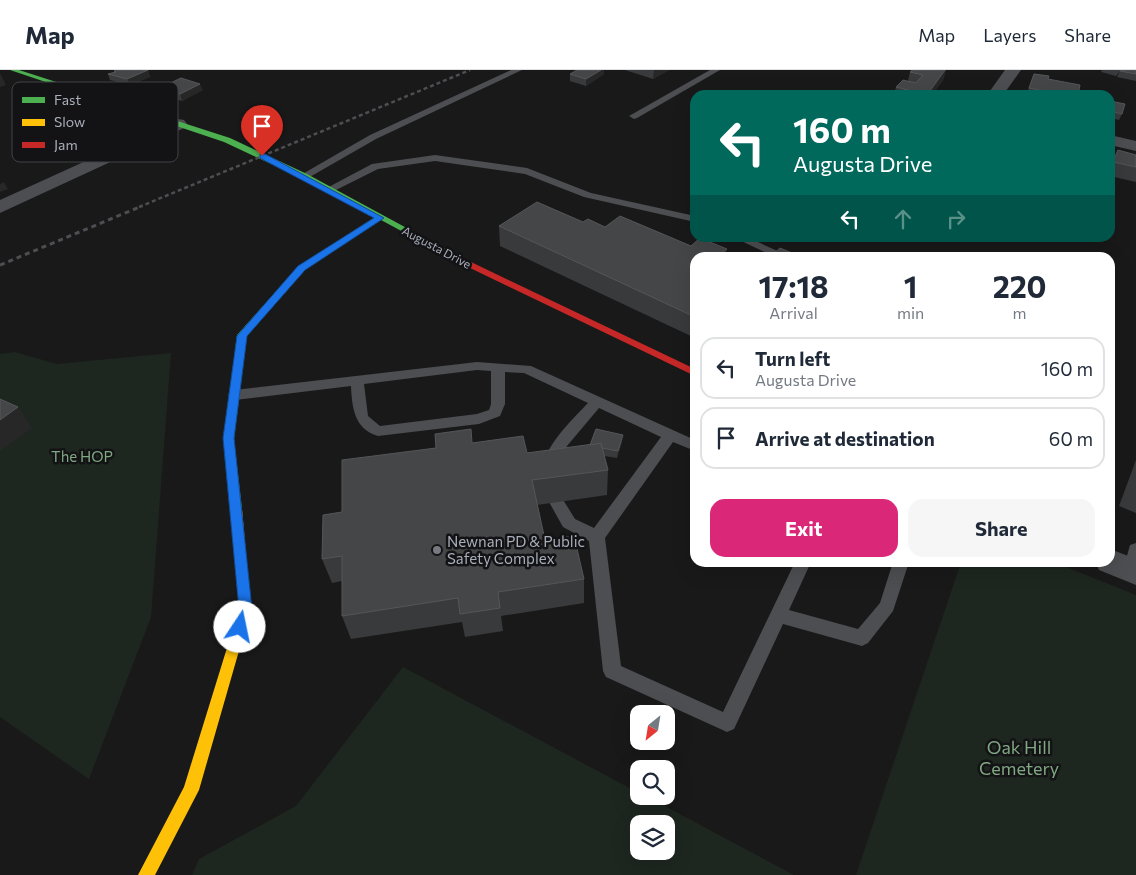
<!DOCTYPE html>
<style>
:root{--surface:#fff;--page:#f6f6f7;--text:#1f2937;--muted:#747a83;--line:#e0e1e3;--accent:#db2777}
body{margin:0;font-family:Commissioner,sans-serif;background:var(--page);color:var(--text);height:100vh;display:flex;flex-direction:column;font-size:19px;white-space:nowrap}
*{box-sizing:border-box;margin:0}
p{font-size:16px;color:var(--muted)}
.icon{flex:none;width:28px;height:28px;fill:none;stroke:currentColor;stroke-width:2;stroke-linecap:round;stroke-linejoin:round}
.map{position:relative;flex:1;overflow:hidden}
.sheet{position:absolute;left:690px;top:182px;width:425px;height:315px;display:flex;flex-direction:column;background:var(--surface);border-radius:15px;box-shadow:0 5px 20px #0002}
.sheet>*{flex:none}
.banner{position:absolute;left:690px;top:20px;width:425px;height:152px;border-radius:15px;box-shadow:0 5px 20px #0002;background:#00695c;color:#fff;overflow:hidden}
.needle{width:32px;rotate:210deg}
.tools{position:absolute;left:630px;top:635px;display:grid;gap:10px}
.tools a{display:grid;place-items:center;width:45px;height:45px;border-radius:10px;background:var(--surface);box-shadow:0 5px 20px #0002;font-size:25px}
.pin{position:absolute;display:grid;place-items:center;width:42px;height:42px;color:#fff;margin:-51px -21px;border-radius:50% 50% 50% 0;rotate:-45deg;box-shadow:0 0 5px #0007}
.pin .icon{rotate:45deg}
.me{position:absolute;width:55px;margin:-28px;rotate:11deg;stroke-linejoin:round;filter:drop-shadow(0 0 4px #0008)}
.turn{display:flex;align-items:center;gap:18px;height:105px;padding:0 20px;font-size:22px}
.turn .icon{width:65px;height:65px;stroke-width:2.5}
.turn b{display:block;font-size:35px;line-height:42px}
.lanes{display:flex;align-items:center;height:48px;padding:0 20px;background:#0003;justify-content:center;gap:25px;direction:ltr}
.lanes .off{opacity:.35}
.eta{display:flex;justify-content:space-evenly;align-items:center;height:85px;text-align:center}
.eta b{font-size:30px;font-weight:700;line-height:35px}
.cta{display:flex;gap:10px;margin-top:auto;padding:10px 20px}
.cta a{flex:1;height:58px;border-radius:15px;background:var(--accent);color:#fff;font-size:20px;font-weight:700;line-height:58px;text-align:center}
.cta a+a{background:var(--page);color:var(--text)}
ul{padding:0;list-style:none}
li{display:flex;align-items:center;gap:15px;height:62px;margin:0 10px 8px;padding:0 10px;border:2px solid var(--line);border-radius:15px}
li div{flex:1}
li b{display:block;font-size:19px}
li em{font-style:normal}
header{display:flex;align-items:center;gap:30px;box-sizing:border-box;height:70px;padding:0 25px;background:var(--surface);border-bottom:1px solid var(--line)}
header strong{font-size:24px}
nav{display:flex;gap:28px;margin-inline-start:auto;font-size:18px}
.map>svg:first-child{display:block}
.green{fill:#1e2620;fill-rule:evenodd}
.lines{fill:none;stroke-linecap:round;stroke-linejoin:round}
.lane{fill:#4c4e52;fill-rule:evenodd}
.street{fill:#4c4e52;fill-rule:evenodd}
.fast{fill:#4caf50;fill-rule:evenodd}
.slow{fill:#ffc107;fill-rule:evenodd}
.jam{fill:#c62828;fill-rule:evenodd}
.rail-far1{stroke:#4c4e51;stroke-width:2.5;stroke-dasharray:4 3;stroke-linecap:butt}
.rail{stroke:#4c4e51;stroke-width:3;stroke-dasharray:5 4;stroke-linecap:butt}
.wall{fill:#393a3b}
.shaded-wall{fill:#272727}
.building{fill:#454648;stroke:#55565a}
.route{fill:#1a73e8;stroke:#114b97}
.poi-dot{fill:#777a82;stroke:#131315;stroke-width:2}
.labels{text-anchor:middle;dominant-baseline:central;stroke-width:5;stroke-linejoin:round;paint-order:stroke}
.far-street-label{font-size:12px;fill:#a9aebb;stroke:#131315}
.park-label{font-size:15px;fill:#7fa782;stroke:#131315}
.poi-label{font-size:15px;fill:#a9aebb;stroke:#131315;text-anchor:start}
.near-park-label{font-size:18px;fill:#7fa782;stroke:#131315}
.key{fill:#131315;stroke:#404247;stroke-width:1}
.key-label{font-size:14px;fill:#a9aebb}
</style>
<header>
<strong>Map</strong>
<nav><a>Map</a><a>Layers</a><a>Share</a></nav>
</header>
<div class="map">
<svg width="1136" height="805" viewBox="0 0 1136 805">
<rect width="100%" height="100%" fill="#191919"/>
<g class="green">
<polygon points="15,282 57,294 171,283 151,547 89,709 0,647 0,284"/>
<polygon points="961,492 1056,493 1136,525 1136,805 856,805"/>
<path d="M403,597L639,723V726H646L794,805H192L199,789L296,736ZM639,754H666V781H639Z"/>
</g>
<g class="lines">
<g class="lane">
<polygon points="511,0 522,0 376,69 308,108 300,108 299,106 370,65"/>
<polygon points="710,0 720,0 637,48 634,49 629,46"/>
<polygon points="435,85 527,98 591,123 695,146 695,152 584,127 525,104 435,91 378,99 332,122 328,123 323,120 372,94"/>
<polygon points="735,168 749,168 793,188 777,188"/>
<path d="M477,292L531,296L695,370V381L673,372L605,468L621,596L723,642L795,492H811L789,540L858,559L880,533L893,492H909L893,541L868,573L862,576L783,554L734,659L727,662L606,607L603,601L589,471L563,457L549,432L552,428L557,426L562,428L575,449L594,458L661,367L599,338L567,376L556,403L551,405L546,403C535,384 576,346 588,333L524,303L505,302V334L500,346L479,354L378,366C354,359 352,337 351,316L235,330L230,328L228,325L230,322L235,320ZM477,300L491,301V334L489,340L477,344L380,356L368,346L364,314Z"/>
<polygon points="1136,473 1136,505 1131,507 1125,505 1123,500 1130,475"/>
</g>
<g class="street">
<polygon points="1005,0 1021,0 1003,25 987,25"/>
<polygon points="178,49 184,50 187,54 184,58 0,143 0,130"/>
<polygon points="1110,65 1136,71 1136,81 1110,75"/>
<polygon points="1110,479 1136,489 1136,515 1099,500 1096,492 1110,492"/>
</g>
<polygon class="fast" points="10,0 19,0 230,68 307,104 475,195 474,197 468,197 381,150 305,200 247,266 234,369 242,439 240,442 232,442 224,369 237,265 299,196 375,147 301,108 224,72"/>
<polygon class="slow" points="236,434 240,436 242,439 251,539 199,720 155,805 138,805 184,717 239,539 230,439 232,436"/>
<polygon class="jam" points="471,192 695,299 695,306 468,197 468,193"/>
<polyline class="rail-far1" points="139,137 470,0"/>
<polyline class="rail" points="0,195 142,136"/>
</g>
<g class="wall">
<polygon points="148,0 150,7 130,15 110,10 108,4"/>
<polygon points="625,0 669,0 653,9"/>
<polygon points="912,0 946,0 943,10 932,25 894,25 896,17 908,11 910,2"/>
<polygon points="1102,0 1136,0 1136,11 1117,7 1120,1 1116,6 1101,2"/>
<polygon points="570,4 604,4 586,16 570,11"/>
<polygon points="1034,4 1048,9 1078,25 1026,25"/>
<polygon points="160,18 203,20 182,31 162,25"/>
<polygon points="1110,31 1122,44 1119,50 1110,48"/>
<polygon points="24,34 81,38 50,53 30,47"/>
<polygon points="124,42 129,54 126,56 127,57 101,70 81,64 75,51"/>
<polygon points="1118,80 1136,85 1136,112 1110,106 1110,96"/>
<polygon points="583,152 691,176 695,188 695,268 500,176 499,156"/>
<polygon points="964,168 978,168 975,171"/>
<polygon points="622,372 617,388 604,386 608,400 607,425 537,435 545,470 584,509 584,533 501,546 503,561 465,567 462,552 351,569 342,546 342,511 332,513 322,489 342,442 472,373 527,383"/>
<polygon points="1136,390 1136,443 1119,436"/>
</g>
<g class="shaded-wall">
<polygon points="148,0 150,7 130,15 127,9"/>
<polygon points="601,0 604,0 604,4 586,16 586,9"/>
<polygon points="654,0 669,0 653,9"/>
<polygon points="945,0 946,0 943,10 932,25 927,25"/>
<polygon points="0,3 6,15 0,17"/>
<polygon points="200,14 203,20 182,31 180,24"/>
<polygon points="76,26 81,38 50,53 44,40"/>
<polygon points="124,42 129,54 126,56 127,57 101,70 96,58"/>
<polygon points="4,112 8,119 0,122 0,114"/>
<polygon points="727,179 726,188 718,188"/>
<polygon points="18,337 32,358 0,381 0,350"/>
<polygon points="623,365 622,372 617,388 618,381"/>
</g>
<g class="building">
<polygon points="116,0 148,0 127,9 108,4 116,2 114,1"/>
<polygon points="577,0 601,0 586,9 570,4"/>
<polygon points="912,0 945,0 927,25 896,17 903,10 916,13 923,5 910,2"/>
<polygon points="1120,0 1136,0 1136,4 1120,1"/>
<polygon points="1034,4 1049,6 1048,9 1080,15 1078,25 1065,25 1029,18"/>
<polygon points="181,8 200,14 180,24 160,18"/>
<polygon points="1110,31 1125,34 1122,44 1110,41"/>
<polygon points="1118,80 1136,85 1136,97 1113,92"/>
<polygon points="537,132 583,152 588,149 605,157 620,146 691,176 700,168 727,179 718,187 718,188 695,188 695,247 499,156"/>
<polygon points="780,178 804,188 769,188"/>
<polygon points="0,329 18,337 0,350"/>
<polygon points="471,359 472,373 523,366 527,383 601,373 608,400 532,410 545,470 574,466 584,509 498,522 500,538 460,544 458,528 342,546 342,486 322,489 323,445 342,442 342,390 436,378 435,364"/>
<polygon points="596,359 623,365 618,381 602,378 601,373 590,375"/>
</g>
<polygon class="route" points="260,84 265,84 384,148 305,200 247,266 234,368 252,539 245,561 240,563 235,561 233,557 239,539 223,368 237,266 298,196 374,148 260,88"/>
<circle class="poi-dot" cx="437" cy="480" r="5"/>
<g class="labels">
<g class="far-street-label">
<text transform="translate(437 177) rotate(28)">Augusta Drive</text>
</g>
<g class="park-label">
<text x="82" y="386">The HOP</text>
</g>
<g class="poi-label">
<text x="447" y="471">Newnan PD &amp; Public<tspan x="447" dy="17">Safety Complex</tspan></text>
</g>
<g class="near-park-label">
<text x="1019" y="677">Oak Hill<tspan x="1019" dy="21">Cemetery</tspan></text>
</g>
</g>
<rect x="12" y="12" width="166" height="80" rx="8" class="key"/>
<rect x="22" y="27" width="23" height="6" fill="#4caf50"/>
<rect x="22" y="49" width="23" height="7" fill="#ffc107"/>
<rect x="22" y="72" width="23" height="6" fill="#c62828"/>
<g class="key-label">
<text x="54" y="35">Fast</text>
<text x="54" y="57">Slow</text>
<text x="54" y="80">Jam</text>
</g>
</svg>
<div class="tools">
<a><svg class="needle" viewBox="-14 -14 28 28"><path d="M0-13l5 13h-10z" fill="#e53935"/><path d="M0 13l5-13h-10z" fill="#747a83"/></svg></a>
<a><svg class="icon" aria-label="search" viewBox="0 0 24 24"><circle cx="10" cy="10" r="6"/><path d="M15 15l6 6"/></svg></a>
<a><svg class="icon" aria-label="layers" viewBox="0 0 24 24"><path d="M12 4l9 5-9 5-9-5zM3 14l9 5 9-5"/></svg></a>
</div>
<div class="pin" style="left:262px;top:86px;background:#d93025"><svg class="icon" aria-label="arrive" viewBox="0 0 24 24"><path d="M6 21V4h12l-3 4 3 4H6"/></svg></div>
<svg class="me" style="left:240px;top:557px" viewBox="-20 -20 40 40"><circle r="19" fill="#fff"/><path d="M0-13L10 11 0 6-10 11z" fill="#1a73e8"/></svg>
<div class="banner">
<div class="turn"><svg class="icon" aria-label="left" viewBox="0 0 24 24"><path d="M17 20v-9H6M10 6l-5 5 5 5"/></svg><div><b>160 m</b>Augusta Drive</div></div>
<div class="lanes"><svg class="icon" aria-label="left" viewBox="0 0 24 24"><path d="M17 20v-9H6M10 6l-5 5 5 5"/></svg><svg class="icon off" aria-label="ahead" viewBox="0 0 24 24"><path d="M12 20V5M6 11l6-6 6 6"/></svg><svg class="icon off" aria-label="right" viewBox="0 0 24 24"><path d="M7 20v-9h11M14 6l5 5-5 5"/></svg></div>
</div>
<section class="sheet">
<div class="eta">
<div><b>17:18</b><p>Arrival</p></div>
<div><b>1</b><p>min</p></div>
<div><b>220</b><p>m</p></div>
</div>
<ul>
<li><svg class="icon" aria-label="left" viewBox="0 0 24 24"><path d="M17 20v-9H6M10 6l-5 5 5 5"/></svg><div><b>Turn left</b><p>Augusta Drive</p></div><em>160 m</em></li>
<li><svg class="icon" aria-label="arrive" viewBox="0 0 24 24"><path d="M6 21V4h12l-3 4 3 4H6"/></svg><div><b>Arrive at destination</b></div><em>60 m</em></li>
</ul>
<div class="cta"><a>Exit</a><a>Share</a></div>
</section>
</div>
